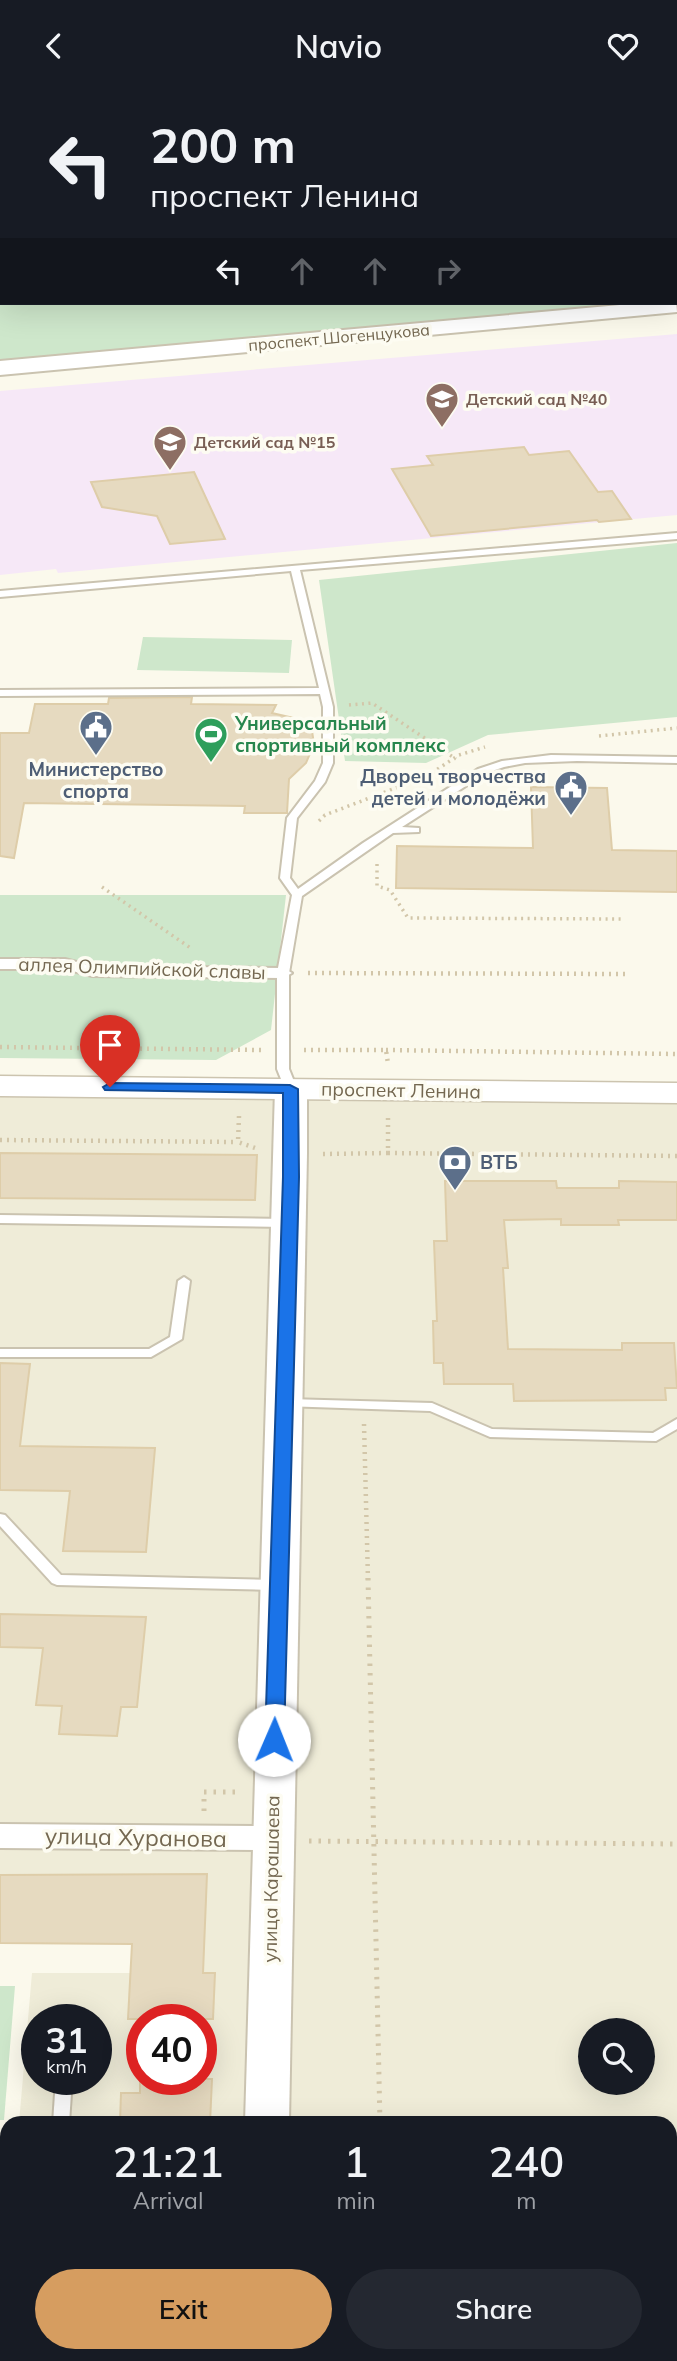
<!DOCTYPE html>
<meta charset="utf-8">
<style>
:root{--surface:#171b24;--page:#242831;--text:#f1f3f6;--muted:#9ea1a6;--accent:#d69d60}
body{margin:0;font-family:Mulish,sans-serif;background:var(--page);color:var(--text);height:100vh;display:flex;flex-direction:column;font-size:26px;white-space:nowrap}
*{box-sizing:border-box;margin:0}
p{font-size:23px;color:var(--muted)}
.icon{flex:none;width:38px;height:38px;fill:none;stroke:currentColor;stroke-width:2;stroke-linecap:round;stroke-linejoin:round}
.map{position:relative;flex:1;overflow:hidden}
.details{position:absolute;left:0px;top:2025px;width:677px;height:247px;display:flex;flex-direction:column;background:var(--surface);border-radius:21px 21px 0 0;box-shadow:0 7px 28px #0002}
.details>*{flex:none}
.guide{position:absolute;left:0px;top:0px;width:677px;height:214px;box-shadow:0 7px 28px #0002;background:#171b24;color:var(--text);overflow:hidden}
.tools{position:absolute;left:578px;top:1927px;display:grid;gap:14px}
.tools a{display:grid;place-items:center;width:77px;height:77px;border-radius:50%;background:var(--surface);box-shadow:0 7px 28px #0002;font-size:35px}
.speed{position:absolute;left:21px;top:1913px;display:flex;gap:14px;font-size:35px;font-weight:700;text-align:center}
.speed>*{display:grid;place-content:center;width:91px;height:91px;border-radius:50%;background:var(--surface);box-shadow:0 7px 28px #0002;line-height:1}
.speed small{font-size:18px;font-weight:400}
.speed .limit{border:10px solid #d22;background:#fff;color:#111}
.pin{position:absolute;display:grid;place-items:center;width:60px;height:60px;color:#fff;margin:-72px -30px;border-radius:50% 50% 50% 0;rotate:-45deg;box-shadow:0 0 7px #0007}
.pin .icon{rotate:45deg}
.me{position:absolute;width:77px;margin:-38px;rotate:1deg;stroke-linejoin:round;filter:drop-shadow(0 0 5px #0008)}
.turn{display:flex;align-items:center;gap:24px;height:147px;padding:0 35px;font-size:32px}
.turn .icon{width:91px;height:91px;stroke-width:2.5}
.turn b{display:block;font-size:49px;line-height:60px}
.lanes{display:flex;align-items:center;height:66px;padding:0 35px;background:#0003;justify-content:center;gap:35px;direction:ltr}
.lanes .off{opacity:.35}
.eta{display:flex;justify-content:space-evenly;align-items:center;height:119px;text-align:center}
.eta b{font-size:42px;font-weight:600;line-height:49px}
.primary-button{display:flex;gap:14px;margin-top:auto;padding:14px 35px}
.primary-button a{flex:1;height:80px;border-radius:42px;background:var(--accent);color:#111;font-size:28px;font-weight:600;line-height:80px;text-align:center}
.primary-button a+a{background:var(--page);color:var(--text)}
header{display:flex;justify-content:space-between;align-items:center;height:91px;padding:0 35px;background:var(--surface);font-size:32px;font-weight:600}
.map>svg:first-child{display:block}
.residential{fill:#efecd8;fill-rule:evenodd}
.education{fill:#f6e8f7}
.green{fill:#cee7cb;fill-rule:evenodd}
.building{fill:#e6dac0;stroke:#decda9;stroke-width:2}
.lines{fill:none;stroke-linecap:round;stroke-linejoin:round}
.service-casing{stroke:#cac3b0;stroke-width:4}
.pedestrian-casing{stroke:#cac3b0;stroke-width:4}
.minor-casing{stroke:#cac3b0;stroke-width:4}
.tertiary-casing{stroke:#cac3b0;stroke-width:4}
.secondary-casing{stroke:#ccc4af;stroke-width:3}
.path-far2{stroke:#d2c6a9;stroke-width:3.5;stroke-dasharray:2 4.5;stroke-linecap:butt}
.path-far1{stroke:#d2c6a9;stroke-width:4.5;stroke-dasharray:2 5;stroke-linecap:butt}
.path{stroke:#d2c6a9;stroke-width:5;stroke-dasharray:2.5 7;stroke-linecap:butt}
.service{fill:#fff;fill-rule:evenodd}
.pedestrian{fill:#fff;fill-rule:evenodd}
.minor{fill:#fff;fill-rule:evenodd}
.tertiary{fill:#fff;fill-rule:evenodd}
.secondary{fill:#fff;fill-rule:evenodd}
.route{fill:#1a73e8;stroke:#114b97;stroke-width:2}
.labels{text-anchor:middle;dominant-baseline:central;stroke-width:7;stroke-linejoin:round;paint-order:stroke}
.far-street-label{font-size:16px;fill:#746851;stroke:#fdfcf2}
.far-education-label{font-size:16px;font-weight:bold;fill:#785e54;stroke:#fdfcf2;text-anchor:start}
.leisure-label{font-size:19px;font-weight:bold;fill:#27864d;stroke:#fdfcf2;text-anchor:start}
.service-label{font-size:19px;font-weight:bold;fill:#4e5e75;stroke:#fdfcf2}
.street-label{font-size:19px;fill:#746851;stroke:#fdfcf2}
.near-street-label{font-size:23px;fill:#746851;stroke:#fdfcf2}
</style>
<header><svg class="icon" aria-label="back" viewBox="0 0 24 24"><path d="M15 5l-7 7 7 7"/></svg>Navio<svg class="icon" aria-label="heart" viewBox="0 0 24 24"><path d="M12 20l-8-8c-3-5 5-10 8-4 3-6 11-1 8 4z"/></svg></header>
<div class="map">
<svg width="677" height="2270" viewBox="0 0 677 2270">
<rect width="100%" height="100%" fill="#fbf9ec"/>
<g class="residential">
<path d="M0,995L677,1002V2166H670V2032H19L32,1882H203L206,1783L0,1784ZM37,1928H96V1988H37ZM142,1928H201V1988H142ZM590,1939H642V1992H590Z"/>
<polygon points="0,2058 7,2058 7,2264 262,2264 261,2270 0,2270"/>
</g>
<polygon class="education" points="677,243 677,424 58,482 56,478 0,484 0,300"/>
<g class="green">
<path d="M0,0H677V215L0,277ZM2,2H676V212H2Z"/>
<polygon points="677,452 677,626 488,644 426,672 345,670 319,489"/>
<polygon points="143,546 292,549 289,582 137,579"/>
<polygon points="0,804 286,804 271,939 216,969 0,967"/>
<polygon points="0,1895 15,1895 4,2029 0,2029"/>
<polygon points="670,2213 677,2213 677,2270 318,2270 318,2264 670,2264"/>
</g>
<g class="building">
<polygon points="524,356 529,364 569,360 598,401 612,400 631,428 599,431 597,429 431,445 392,378 433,374 427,365"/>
<polygon points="194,381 225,448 170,453 157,425 102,416 91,391"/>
<polygon points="192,606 191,613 276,614 272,622 302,629 312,640 314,653 306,672 289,688 287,722 244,722 245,715 24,712 14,767 0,765 0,642 29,642 35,613 108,613 109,607"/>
<polygon points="531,696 607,697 612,759 677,760 677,801 396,797 397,755 533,757"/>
<polygon points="0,1062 257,1064 255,1109 0,1107"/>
<polygon points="445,1090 556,1090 557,1097 619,1097 619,1090 677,1091 677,1129 618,1129 619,1134 561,1134 561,1128 504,1129 508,1177 503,1177 508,1258 622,1259 622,1252 674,1252 677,1297 665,1297 666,1309 514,1310 513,1293 444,1293 443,1272 434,1272 433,1230 437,1230 434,1150 447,1150"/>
<polygon points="0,1272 30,1273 20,1355 155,1357 146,1461 63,1460 70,1400 0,1399"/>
<polygon points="0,1523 146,1526 137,1616 121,1616 117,1645 59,1643 62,1615 36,1614 43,1557 0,1556"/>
<polygon points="207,1783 203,1882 215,1882 213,1928 128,1928 132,1853 0,1852 0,1784"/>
<polygon points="140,1988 212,1988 210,2032 120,2032 121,2002 140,2002"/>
</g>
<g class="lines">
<defs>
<g id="service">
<polygon points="677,442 677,448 300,479 333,616 333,672 325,691 297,727 290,787 298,798 363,752 478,678 502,670 551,664 677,666 677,672 577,670 525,672 504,676 486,682 402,736 419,737 419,741 393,742 302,805 289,882 289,978 297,998 291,1001 285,998 277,978 277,882 292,804 280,787 287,727 315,690 323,672 323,616 320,603 0,605 0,599 319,597 291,480 0,506 0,500"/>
<polygon points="0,1124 286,1128 292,1132 286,1136 0,1132"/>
<polygon points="184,1186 190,1190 182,1248 151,1266 0,1266 0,1258 149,1258 170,1246 178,1190"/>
<polygon points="288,1308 432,1312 492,1338 653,1342 677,1328 677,1338 656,1350 490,1346 430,1320 283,1315 281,1312 283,1309"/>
<polygon points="0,1423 5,1424 61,1484 274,1489 279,1491 281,1494 279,1497 274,1499 57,1494 52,1492 0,1435"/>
<polygon points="56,1988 72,1988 69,2032 53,2032"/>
<rect x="0" y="2083" width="7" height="14"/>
<polygon points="32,2264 50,2264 49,2270 31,2270"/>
</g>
<g id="pedestrian">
<polygon points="285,0 296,0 284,2"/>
<polygon points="335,0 366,0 334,2"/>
<rect x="0" y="22" width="2" height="6"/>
<rect x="676" y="70" width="1" height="6"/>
<rect x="0" y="119" width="2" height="8"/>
<polygon points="0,868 65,868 92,875 283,877 292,882 283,887 92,885 65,878 0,878"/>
</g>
<g id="minor">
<polygon points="0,1733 272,1735 283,1739 288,1747 283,1755 272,1759 0,1757"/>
<rect x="670" y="2151" width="7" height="30"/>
</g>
<g id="tertiary">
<polygon points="676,209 677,221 0,284 0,270 642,212 676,212"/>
<polygon points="291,989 302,991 307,998 307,1062 289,2032 245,2032 275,998 280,991"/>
<polygon points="238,2264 286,2264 285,2270 237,2270"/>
</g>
<polygon id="secondary" points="0,985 677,992 677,1012 0,1005"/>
</defs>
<use href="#service" class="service-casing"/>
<use href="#pedestrian" class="pedestrian-casing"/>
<use href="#minor" class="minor-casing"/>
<use href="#tertiary" class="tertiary-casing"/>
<use href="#secondary" class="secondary-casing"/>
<g class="path-far2">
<polyline points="349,614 372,612 456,668"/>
<polyline points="599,645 677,637"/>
<polyline points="319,730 325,724 427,685 459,664 485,656"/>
<polyline points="377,773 377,795 390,799 408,827 621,828"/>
<polyline points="102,796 192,858"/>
</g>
<g class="path-far1">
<polyline points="308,882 625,883"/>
<polyline points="0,956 261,959"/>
<polyline points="304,959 386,959 388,973"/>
<polyline points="386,959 677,963"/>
<polyline points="239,1025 238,1051 258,1058"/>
<polyline points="0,1049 238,1051"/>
<polyline points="388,1062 677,1065"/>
<polyline points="323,1063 388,1062 388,1023"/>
<polyline points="364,1333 368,1489"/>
</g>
<g class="path">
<polyline points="368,1487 380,2032"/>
<polyline points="204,1720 204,1701 240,1701"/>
<polyline points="309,1750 677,1753"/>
<polyline points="670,2240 677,2240"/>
<polyline points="383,2264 383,2270"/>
</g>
<use href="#service" class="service"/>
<use href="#pedestrian" class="pedestrian"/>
<use href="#minor" class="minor"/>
<use href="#tertiary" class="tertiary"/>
<use href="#secondary" class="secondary"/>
</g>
<polygon class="route" points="110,992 290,994 298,998 299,1086 284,1649 281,1653 268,1653 265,1649 283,1086 283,1002 105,999 103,996"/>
<defs>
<symbol id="school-pin" viewBox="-11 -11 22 30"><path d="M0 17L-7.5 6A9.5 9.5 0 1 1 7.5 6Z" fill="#8d6e63" stroke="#fdfcf2"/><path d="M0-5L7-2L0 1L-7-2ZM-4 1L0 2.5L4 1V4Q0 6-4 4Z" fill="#fff"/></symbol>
<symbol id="civic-pin" viewBox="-11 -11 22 30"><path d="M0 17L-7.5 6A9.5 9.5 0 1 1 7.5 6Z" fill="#5c6f8a" stroke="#fdfcf2"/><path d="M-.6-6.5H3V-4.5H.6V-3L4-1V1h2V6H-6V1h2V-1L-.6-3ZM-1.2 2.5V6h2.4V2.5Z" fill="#fff"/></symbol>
<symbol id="stadium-pin" viewBox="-11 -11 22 30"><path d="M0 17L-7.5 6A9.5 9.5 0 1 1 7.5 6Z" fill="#2e9e5b" stroke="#fdfcf2"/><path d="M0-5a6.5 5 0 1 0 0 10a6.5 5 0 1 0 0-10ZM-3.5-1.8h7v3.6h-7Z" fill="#fff"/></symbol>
<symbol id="bank-pin" viewBox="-11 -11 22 30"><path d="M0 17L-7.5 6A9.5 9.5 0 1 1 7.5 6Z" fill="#5c6f8a" stroke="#fdfcf2"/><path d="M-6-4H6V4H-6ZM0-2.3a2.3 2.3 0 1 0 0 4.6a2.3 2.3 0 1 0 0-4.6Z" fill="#fff"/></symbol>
</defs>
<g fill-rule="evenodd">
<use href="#school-pin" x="423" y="289" width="38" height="52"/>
<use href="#school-pin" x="151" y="332" width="38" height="52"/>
<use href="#civic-pin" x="77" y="617" width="38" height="52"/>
<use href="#stadium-pin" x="192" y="624" width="38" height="52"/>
<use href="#civic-pin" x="552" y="677" width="38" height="52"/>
<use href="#bank-pin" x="436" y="1052" width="38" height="52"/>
</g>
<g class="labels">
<g class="far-street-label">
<text transform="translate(339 246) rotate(-5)">проспект Шогенцукова</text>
</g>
<g class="far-education-label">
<text x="466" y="308">Детский сад №40</text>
<text x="194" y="351">Детский сад №15</text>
</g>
<g class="leisure-label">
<text x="235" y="632">Универсальный<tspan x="235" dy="22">спортивный комплекс</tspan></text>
</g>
<g class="service-label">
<text x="96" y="678">Министерство<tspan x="96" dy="22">спорта</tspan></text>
<text x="546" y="685" text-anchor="end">Дворец творчества<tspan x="546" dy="22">детей и молодёжи</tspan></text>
<text x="480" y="1071" text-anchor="start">ВТБ</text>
</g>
<g class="street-label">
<text transform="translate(142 877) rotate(2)">аллея Олимпийской славы</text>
<text transform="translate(401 999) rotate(1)">проспект Ленина</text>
<text transform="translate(271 1788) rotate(-89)">улица Карашаева</text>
</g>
<g class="near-street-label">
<text transform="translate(136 1746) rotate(1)">улица Хуранова</text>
</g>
</g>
</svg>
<div class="tools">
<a><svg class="icon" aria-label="search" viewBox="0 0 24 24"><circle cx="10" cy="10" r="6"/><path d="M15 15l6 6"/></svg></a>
</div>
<div class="speed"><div>31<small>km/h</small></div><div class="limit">40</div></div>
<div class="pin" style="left:110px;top:996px;background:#d93025"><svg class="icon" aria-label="arrive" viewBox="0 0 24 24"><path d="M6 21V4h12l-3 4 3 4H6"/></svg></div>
<svg class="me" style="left:274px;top:1649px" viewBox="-20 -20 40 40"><circle r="19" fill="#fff"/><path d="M0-13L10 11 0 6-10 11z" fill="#1a73e8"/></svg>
<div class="guide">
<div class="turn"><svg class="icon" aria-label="left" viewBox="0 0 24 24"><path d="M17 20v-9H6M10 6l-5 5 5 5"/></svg><div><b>200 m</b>проспект Ленина</div></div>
<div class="lanes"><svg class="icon" aria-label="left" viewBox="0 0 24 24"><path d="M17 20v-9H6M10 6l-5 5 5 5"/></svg><svg class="icon off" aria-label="ahead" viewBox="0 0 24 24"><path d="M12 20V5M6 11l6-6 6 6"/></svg><svg class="icon off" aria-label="ahead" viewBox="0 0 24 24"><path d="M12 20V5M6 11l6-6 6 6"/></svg><svg class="icon off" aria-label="right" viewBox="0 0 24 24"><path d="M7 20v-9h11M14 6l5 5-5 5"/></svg></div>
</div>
<section class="details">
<div class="eta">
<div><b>21:21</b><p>Arrival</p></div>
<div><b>1</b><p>min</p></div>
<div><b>240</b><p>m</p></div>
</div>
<div class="primary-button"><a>Exit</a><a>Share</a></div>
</section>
</div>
